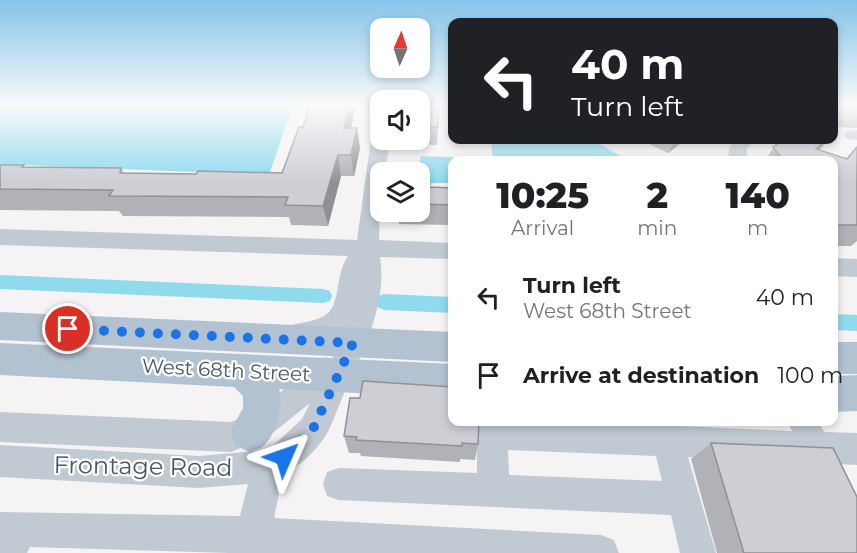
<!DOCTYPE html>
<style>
:root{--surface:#fff;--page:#f6f6f6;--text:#202124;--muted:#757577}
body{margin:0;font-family:Montserrat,sans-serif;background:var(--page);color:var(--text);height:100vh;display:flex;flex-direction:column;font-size:22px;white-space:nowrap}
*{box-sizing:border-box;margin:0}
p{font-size:20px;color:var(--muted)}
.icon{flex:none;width:33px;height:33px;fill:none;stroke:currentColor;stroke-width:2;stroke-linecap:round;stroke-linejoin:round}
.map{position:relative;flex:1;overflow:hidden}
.drawer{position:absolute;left:448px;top:156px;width:390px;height:270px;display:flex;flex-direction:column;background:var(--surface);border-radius:12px;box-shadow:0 3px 9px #0003}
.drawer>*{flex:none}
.hud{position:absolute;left:448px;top:18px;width:390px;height:126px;border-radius:12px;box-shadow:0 3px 9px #0003;background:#202124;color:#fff;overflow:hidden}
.needle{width:39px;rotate:3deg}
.buttons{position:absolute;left:370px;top:18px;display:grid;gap:12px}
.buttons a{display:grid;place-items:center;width:60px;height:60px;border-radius:12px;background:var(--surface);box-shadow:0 3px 9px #0003;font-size:30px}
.pin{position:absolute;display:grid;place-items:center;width:51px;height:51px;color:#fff;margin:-26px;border:3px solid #fff;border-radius:50%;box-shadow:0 2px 6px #0007}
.me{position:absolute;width:66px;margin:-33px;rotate:47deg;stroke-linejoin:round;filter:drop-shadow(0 0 4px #0008)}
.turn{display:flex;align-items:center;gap:21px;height:126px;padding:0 24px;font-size:27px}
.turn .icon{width:78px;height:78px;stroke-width:2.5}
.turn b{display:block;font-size:42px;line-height:51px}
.eta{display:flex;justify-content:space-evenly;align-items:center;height:102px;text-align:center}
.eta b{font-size:36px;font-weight:800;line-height:42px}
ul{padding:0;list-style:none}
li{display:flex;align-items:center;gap:18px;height:78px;padding:0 24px}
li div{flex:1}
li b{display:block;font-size:22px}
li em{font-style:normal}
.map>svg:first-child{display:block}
.water{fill:#90daee}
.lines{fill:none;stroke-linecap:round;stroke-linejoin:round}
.canal{fill:#90daee;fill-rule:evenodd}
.minor{fill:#c1cad2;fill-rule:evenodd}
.major{fill:#b3c2d1;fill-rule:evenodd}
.wall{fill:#b0b2b7}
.shaded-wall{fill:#909195}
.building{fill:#cdcfd5;stroke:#909195;stroke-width:1.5}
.route{stroke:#1a73e8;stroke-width:10;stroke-dasharray:0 18}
.labels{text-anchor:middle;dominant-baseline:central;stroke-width:4.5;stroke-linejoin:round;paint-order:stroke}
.street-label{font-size:20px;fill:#4a5661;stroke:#fff}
.near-street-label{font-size:24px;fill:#4a5661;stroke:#fff}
</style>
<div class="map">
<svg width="857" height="553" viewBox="0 0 857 553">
<rect width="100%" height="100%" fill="#f5f3f3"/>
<g class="water">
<polygon points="0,105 293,105 269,175 0,164"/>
<polygon points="491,140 593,140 627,160 453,160 453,183 420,183 420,172 417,172 421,156 493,159"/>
</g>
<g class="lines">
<g class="canal">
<polygon points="0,275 323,289 330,291 332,296 330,301 323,303 0,289"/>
<polygon points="384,294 453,297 453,313 384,310 377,307 375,302 377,297"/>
<polygon points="834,314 857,315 857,331 834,330"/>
</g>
<g class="minor">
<path d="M381,127V140H389L386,172H381L379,240L453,243V259L380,257C388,307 359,359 340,403C335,415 330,431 322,441C312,454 299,467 283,473L274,518L601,535L614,540L619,553H230L30,547L27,553H0V512L240,516L248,484L199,488L0,477V445L199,456L256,451L274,445L302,419L310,403L269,436L231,452L0,442V412L231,422C254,414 273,399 291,383C302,373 311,362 325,357L332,359L345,329C329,338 305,348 288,342L284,334L288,326C300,322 318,322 328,313C340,303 336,272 348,256L0,245V229L357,240L372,132Z"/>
<polygon points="857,130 857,140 847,139 844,135 847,131"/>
<polygon points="736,140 754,140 747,149 747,160 728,160 729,148"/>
<polygon points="834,258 857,259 857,277 834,276"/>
<path d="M477,422L648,425L647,422H677L678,426L792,431L788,422H819L824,432L857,433V465L835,464L832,471L821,476L810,471L806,462L688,457L716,553H680L671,515L339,500L327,496L323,484L327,472L339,468L477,473ZM508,450L656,456L662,481L509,475Z"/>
</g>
<g class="major">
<polygon points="0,312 453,332 453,362 0,340"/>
<rect x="834" y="342" width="23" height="32"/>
<path d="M0,343L453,364V398L279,389C284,403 276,437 263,446C260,449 254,450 250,452L236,446L230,432L243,408V396L234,387L0,375Z"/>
<polygon points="857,375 857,411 834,412 834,376"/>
</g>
</g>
<g class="wall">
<polygon points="356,105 351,128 357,128 360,148 354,176 341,176 328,226 291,225 289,217 123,216 119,211 0,210 0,165 26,167 121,168 124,173 196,174 282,173 303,127"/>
<polygon points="420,105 442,105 441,109 439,109 437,145 412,144 412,140 420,140"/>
<polygon points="834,105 857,105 857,128 839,127 838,126 834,131"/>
<polygon points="651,140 685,140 668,153 649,144"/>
<polygon points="779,140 828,140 819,150 847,159 857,147 857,241 851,246 834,246 834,160 765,160"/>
<polygon points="420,184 430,187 453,188 453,225 399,224 398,212 420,212"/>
<polygon points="344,436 478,444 475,460 460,459 460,462 361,456 360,453 349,453"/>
<polygon points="711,443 857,553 717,553 691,459"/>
</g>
<g class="shaded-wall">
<polygon points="349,105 356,105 347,148 344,128"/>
<polygon points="357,128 360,148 354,176 351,155"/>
<polygon points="675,140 685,140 668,153"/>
<polygon points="825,140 828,140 809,160 816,149"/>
<polygon points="338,155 341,176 328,226 323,206"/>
</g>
<g class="building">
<polygon points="310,105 349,105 344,128 357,128 351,155 338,155 323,206 285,205 288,197 109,196 113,190 0,189 0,165 24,165 22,167 121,168 120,173 196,174 198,171 282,173 299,127 303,127"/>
<polygon points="420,105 439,105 438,127 420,127"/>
<polygon points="834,119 841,121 834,129"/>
<polygon points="781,140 825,140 816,149 847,159 857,147 857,225 834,225 834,160 783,160 773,147 783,140"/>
<polygon points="420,184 430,184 429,187 453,188 453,205 420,204"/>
<polygon points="363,381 453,387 453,422 479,422 478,444 462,443 462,446 356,440 357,437 344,436 350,398 360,398"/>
<polygon points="711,443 833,448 857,497 857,553 744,553"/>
</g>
<linearGradient id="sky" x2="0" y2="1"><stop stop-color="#85c3ea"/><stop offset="0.58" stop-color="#fafafa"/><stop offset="1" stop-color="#fafafa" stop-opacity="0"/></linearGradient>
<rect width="857" height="182" fill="url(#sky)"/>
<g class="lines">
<polyline class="route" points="68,329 353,343 313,429 284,457"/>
</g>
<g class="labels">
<g class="street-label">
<text transform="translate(226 370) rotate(3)">West 68th Street</text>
</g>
<g class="near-street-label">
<text transform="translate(143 466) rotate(1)">Frontage Road</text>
</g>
</g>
</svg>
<div class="buttons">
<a><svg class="needle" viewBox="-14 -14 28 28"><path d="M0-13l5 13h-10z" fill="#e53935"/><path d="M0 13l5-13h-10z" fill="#757577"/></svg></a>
<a><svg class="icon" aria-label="sound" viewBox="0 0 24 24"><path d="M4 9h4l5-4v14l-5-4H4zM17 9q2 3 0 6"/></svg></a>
<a><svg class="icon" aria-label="layers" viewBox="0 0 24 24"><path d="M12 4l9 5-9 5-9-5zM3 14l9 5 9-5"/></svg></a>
</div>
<div class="pin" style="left:68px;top:329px;background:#d93025"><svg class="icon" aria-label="arrive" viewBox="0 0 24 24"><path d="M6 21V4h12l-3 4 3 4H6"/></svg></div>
<svg class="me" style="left:284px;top:457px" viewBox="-20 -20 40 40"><path d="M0-17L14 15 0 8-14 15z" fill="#1a73e8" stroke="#fff" stroke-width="4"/></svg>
<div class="hud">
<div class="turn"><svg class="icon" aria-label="left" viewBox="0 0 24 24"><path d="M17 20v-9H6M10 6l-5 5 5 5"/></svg><div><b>40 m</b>Turn left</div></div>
</div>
<section class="drawer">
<div class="eta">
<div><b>10:25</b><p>Arrival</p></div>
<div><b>2</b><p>min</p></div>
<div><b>140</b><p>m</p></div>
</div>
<ul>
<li><svg class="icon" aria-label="left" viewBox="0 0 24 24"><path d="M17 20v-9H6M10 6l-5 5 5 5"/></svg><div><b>Turn left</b><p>West 68th Street</p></div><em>40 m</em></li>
<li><svg class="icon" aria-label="arrive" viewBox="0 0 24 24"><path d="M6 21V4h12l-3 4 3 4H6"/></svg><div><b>Arrive at destination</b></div><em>100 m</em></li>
</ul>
</section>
</div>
